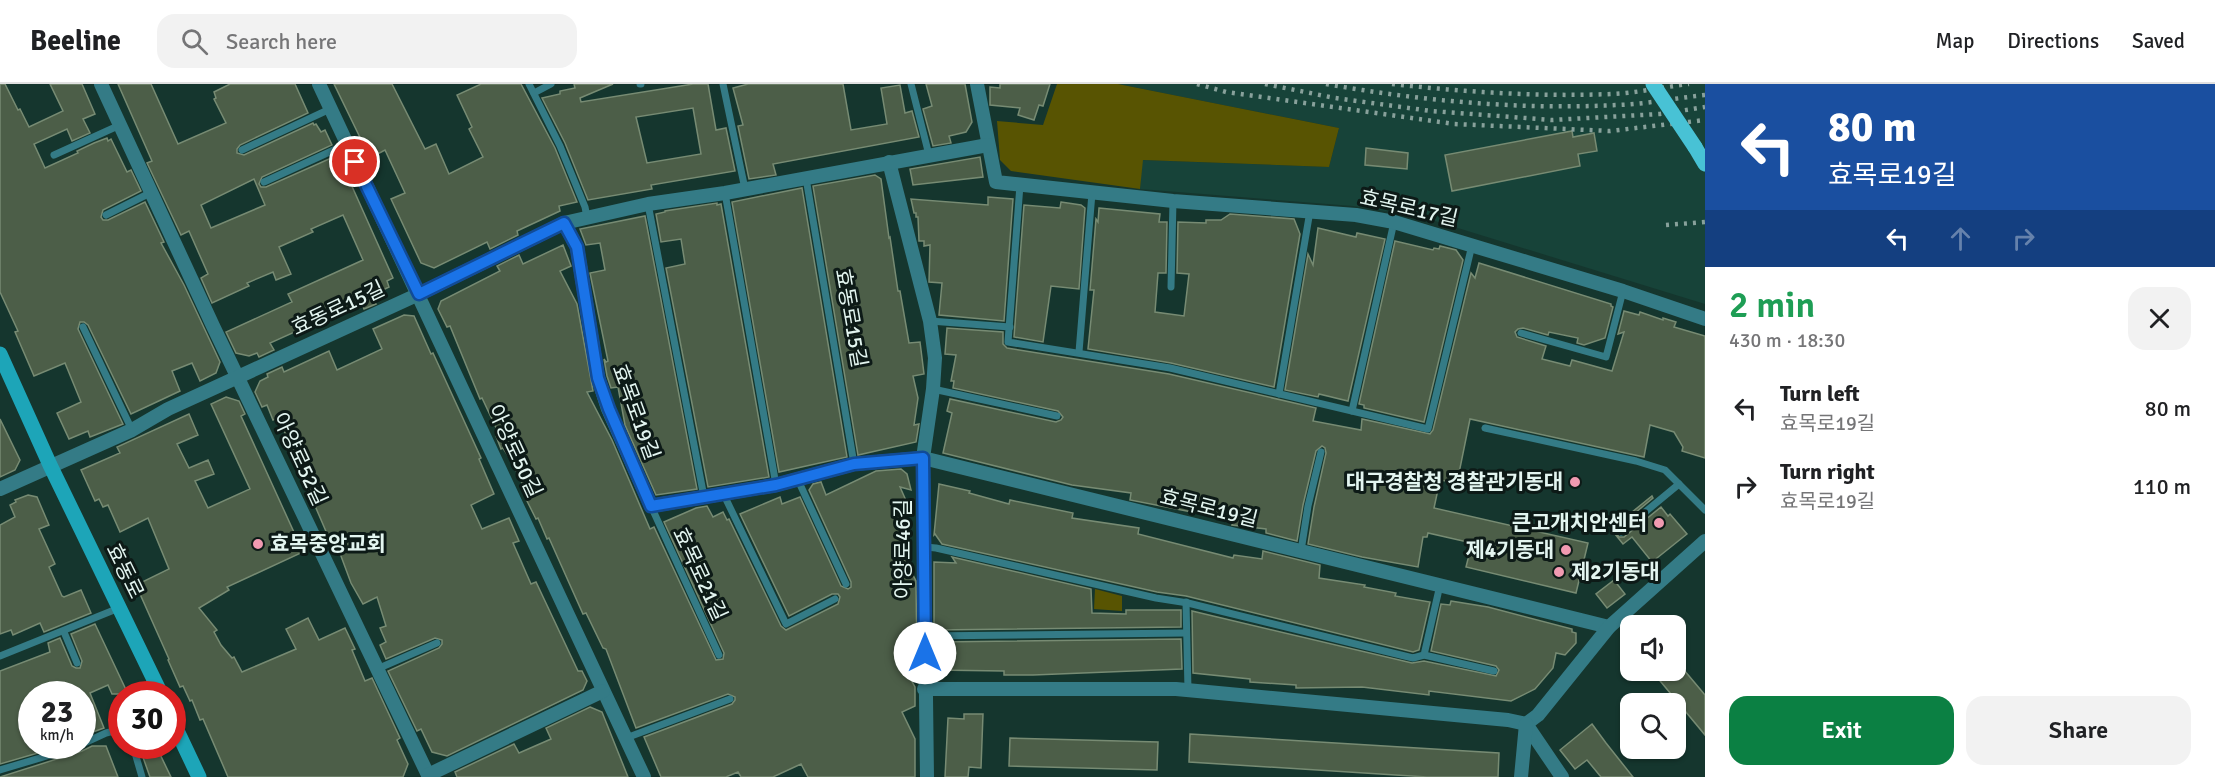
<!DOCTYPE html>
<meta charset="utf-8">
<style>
:root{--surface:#fff;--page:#f2f2f2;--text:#202124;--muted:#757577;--line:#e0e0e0;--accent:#0b8043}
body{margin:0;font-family:Signika,"Noto Sans KR",sans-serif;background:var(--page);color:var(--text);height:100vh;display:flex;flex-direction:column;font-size:22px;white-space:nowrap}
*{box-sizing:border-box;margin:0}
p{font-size:20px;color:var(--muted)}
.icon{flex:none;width:33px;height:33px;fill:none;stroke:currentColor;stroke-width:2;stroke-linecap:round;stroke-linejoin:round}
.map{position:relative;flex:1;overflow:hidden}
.sheet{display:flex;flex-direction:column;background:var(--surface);width:510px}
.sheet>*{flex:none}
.top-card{background:#1a4fa0;color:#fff;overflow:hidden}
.buttons{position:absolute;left:1620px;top:531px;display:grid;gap:12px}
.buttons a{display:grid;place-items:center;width:66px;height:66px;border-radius:12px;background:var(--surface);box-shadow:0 2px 4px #0004;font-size:30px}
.speed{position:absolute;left:18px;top:597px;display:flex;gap:12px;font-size:30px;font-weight:700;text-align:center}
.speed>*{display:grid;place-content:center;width:78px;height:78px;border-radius:50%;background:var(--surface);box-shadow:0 2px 4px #0004;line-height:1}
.speed small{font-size:15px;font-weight:400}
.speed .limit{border:9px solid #d22;background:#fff;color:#111}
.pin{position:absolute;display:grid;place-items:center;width:51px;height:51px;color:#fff;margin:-26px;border:3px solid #fff;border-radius:50%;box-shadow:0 2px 6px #0007}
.me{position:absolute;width:66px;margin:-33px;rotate:0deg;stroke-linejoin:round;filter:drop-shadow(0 0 4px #0008)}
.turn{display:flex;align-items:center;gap:21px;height:126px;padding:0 24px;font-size:27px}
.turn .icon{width:78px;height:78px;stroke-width:2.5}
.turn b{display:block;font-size:42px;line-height:51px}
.lanes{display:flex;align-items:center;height:57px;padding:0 24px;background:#0003;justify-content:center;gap:30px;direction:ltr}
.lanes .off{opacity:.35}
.round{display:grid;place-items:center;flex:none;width:63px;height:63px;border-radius:18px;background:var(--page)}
.overview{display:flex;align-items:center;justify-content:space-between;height:102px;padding:0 24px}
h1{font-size:36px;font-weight:600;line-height:45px;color:#1e9e55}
.button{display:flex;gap:12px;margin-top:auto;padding:12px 24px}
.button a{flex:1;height:69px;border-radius:18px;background:var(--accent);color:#fff;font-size:24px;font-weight:600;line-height:69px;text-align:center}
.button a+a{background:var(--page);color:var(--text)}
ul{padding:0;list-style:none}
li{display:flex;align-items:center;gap:18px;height:78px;padding:0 24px}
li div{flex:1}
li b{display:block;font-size:22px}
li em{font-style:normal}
header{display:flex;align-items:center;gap:36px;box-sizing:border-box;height:84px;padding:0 30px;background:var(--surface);border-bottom:2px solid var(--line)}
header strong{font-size:28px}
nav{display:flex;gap:33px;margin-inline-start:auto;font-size:21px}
.search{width:420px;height:54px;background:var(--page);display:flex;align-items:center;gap:15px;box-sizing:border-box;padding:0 21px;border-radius:18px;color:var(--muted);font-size:22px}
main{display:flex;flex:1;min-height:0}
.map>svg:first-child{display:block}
.built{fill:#174339}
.green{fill:#585402}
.building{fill:#4c5e48;stroke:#778b73;stroke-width:1.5;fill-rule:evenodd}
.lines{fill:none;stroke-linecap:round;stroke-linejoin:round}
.lane{stroke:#347b86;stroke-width:7}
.street{stroke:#347b86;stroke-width:14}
.secondary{stroke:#1da5b8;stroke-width:15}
.primary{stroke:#48c2d5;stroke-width:15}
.rail{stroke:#88a19b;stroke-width:4.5;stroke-dasharray:3 6;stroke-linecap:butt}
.primary-bridge{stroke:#48c2d5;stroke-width:15}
.route-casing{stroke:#114b97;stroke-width:15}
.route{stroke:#1a73e8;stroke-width:10}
.poi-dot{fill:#f19ab1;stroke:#0d1a17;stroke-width:2}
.labels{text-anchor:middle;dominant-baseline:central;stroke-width:6;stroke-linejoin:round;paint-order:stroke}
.street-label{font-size:21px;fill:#e3f5f0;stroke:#0d1a17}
.poi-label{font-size:21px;font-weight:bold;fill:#e3f5f0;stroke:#0d1a17;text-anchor:end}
</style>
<header>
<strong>Beeline</strong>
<div class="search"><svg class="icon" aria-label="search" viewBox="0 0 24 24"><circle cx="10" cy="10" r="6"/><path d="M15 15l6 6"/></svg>Search here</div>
<nav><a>Map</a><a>Directions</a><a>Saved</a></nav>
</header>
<main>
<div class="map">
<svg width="1705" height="693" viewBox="0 0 1705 693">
<rect width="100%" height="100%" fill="#15362e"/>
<polygon class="built" points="1118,0 1705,0 1705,220 1419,132 1353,122 1140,105 1142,76 1329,83 1339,44"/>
<g class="green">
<polygon points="1057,0 1118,0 1339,44 1329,83 1143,76 1140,105 1011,87 1000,76 997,37 1043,41"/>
<polygon points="1095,505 1122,512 1122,527 1094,525"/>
</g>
<g class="building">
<polygon points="0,0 5,0 18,26 20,25 29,43 63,27 50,0 82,0 95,30 83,35 90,49 72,57 67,45 34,60 45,84 78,69 77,67 94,59 107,54 108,57 111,55 127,88 131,86 141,107 103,126 101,133 103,136 108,136 145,118 164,158 161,159 184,201 220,278 216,289 200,297 192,279 172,287 180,307 131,330 88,241 84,238 80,238 78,245 123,340 90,353 88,347 69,355 57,329 81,318 65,279 34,292 15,248 18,247 0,208"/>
<path d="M118,0H151L178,60L226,39L214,15L216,14L214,8L230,0H295L308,29L240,61L237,65V69L244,71L313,39L314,41L316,40L321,48L325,46L332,61L262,93L259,100L261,103H266L338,71L393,194L387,197L389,203L372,211L376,220L364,225L361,218L270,259L274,266L259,273L257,269L249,272L236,269L226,248L292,218L288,210L363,176L343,131L311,145L313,148L279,163L291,190L276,196L273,188L247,199L249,202L212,219L201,194L208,190L189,147L181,151L147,79L152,77ZM254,95L265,121L211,144L201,121Z"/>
<polygon points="334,0 392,0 425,65 436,60 449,90 483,73 469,45 472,43 457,11 481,0 521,0 555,64 577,118 559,122 560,127 517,147 518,151 490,165 487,158 434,184 421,179 391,115 405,109 385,66 370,74"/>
<path d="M574,0H613L580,14L581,18L693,0H708L716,46L726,44L735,87L651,101L652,105L588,116L565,59L542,14L560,10V7L575,4ZM693,24L701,70L647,79L636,33Z"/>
<polygon points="748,0 843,0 851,46 887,40 881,4 900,1 905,29 912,27 919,53 773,80 776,91 749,95 738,42 743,41 733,4"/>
<polygon points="926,0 965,0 972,38 966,48 949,52 951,59 933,62 923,25 932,22"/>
<polygon points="1000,0 1050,0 1043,22 1039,21 1034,36 1018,31 1020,24 990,21 990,3 1000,4"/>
<polygon points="1572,47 1573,53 1594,49 1597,67 1578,70 1580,82 1452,107 1445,71"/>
<polygon points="1366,64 1408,69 1407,85 1365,81"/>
<polygon points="980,73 983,93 913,101 910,85"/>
<polygon points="875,91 881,95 889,154 890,153 898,207 900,207 909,259 920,258 924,290 913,292 918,314 914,341 919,340 916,358 858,371 813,102"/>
<polygon points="802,104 847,373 779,388 732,118"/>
<polygon points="988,113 1013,115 1004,237 939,231 942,199 929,198 930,161 924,162 924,157 919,157 918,133 916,133 916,129 914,129 911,115 988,121"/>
<polygon points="1061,118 1081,121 1085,124 1079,205 1051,202 1043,258 1014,253 1024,121 1060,124"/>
<polygon points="717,119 717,121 721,120 769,393 708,403 666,184 685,180 681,155 661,158 656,130 665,128 665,127"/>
<polygon points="1099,124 1160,130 1159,138 1167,138 1166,189 1158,189 1155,228 1184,232 1189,190 1177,189 1178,138 1206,139 1206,136 1221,136 1230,130 1294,135 1300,150 1274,303 1171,279 1088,265 1094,206 1090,206 1096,135 1098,138"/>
<polygon points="645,132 697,405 656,411 625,341 618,303 611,304 607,292 604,275 606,278 608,277 590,189 605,186 600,159 586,161 580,145"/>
<polygon points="1318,144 1356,153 1357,149 1385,155 1348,317 1319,310 1318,313 1285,306 1308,170 1313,181"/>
<polygon points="1395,157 1433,166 1434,164 1439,165 1440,162 1456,166 1463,176 1424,338 1364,324 1364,321 1359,320"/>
<polygon points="563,161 571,182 560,187 577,220 593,307 587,308 612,356 650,445 654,443 716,576 723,575 724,569 664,438 696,424 707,422 713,433 723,428 727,436 729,435 781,542 786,546 838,520 840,513 838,510 832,510 789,532 740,430 780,413 782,420 800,413 841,502 848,505 851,503 851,498 809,406 813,400 821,398 826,411 876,387 901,385 907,390 911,406 900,403 912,430 899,436 906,451 901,453 906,464 900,466 916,497 917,586 905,585 915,603 915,622 902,628 915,655 915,693 808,693 801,680 773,693 741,693 738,688 726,693 661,693 644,653 732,620 735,616 735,613 728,610 636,644 606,565 603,564 586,529 583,530 549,454 547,455 538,434 536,435 525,413 528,412 512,378 503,364 501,365 496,352 499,350 482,314 480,315 450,242 447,243 438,225 441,217 500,187 497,182 519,171 523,180"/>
<polygon points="1479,179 1611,220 1611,222 1613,223 1605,254 1584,261 1577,259 1578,254 1549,248 1548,251 1523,244 1518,245 1515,248 1517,253 1546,262 1542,275 1570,282 1572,276 1612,287 1624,248 1618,250 1624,227 1639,231 1640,228 1663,236 1663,234 1676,238 1674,243 1705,252 1705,374 1682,367 1683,363 1674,348 1650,341 1644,373 1470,335 1457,399 1440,396 1434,424 1588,459 1576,509 1466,483 1472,459 1428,449 1427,453 1423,453 1418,483 1362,473 1308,460 1314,423 1326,369 1325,364 1322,362 1316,367 1303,421 1297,457 1266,449 1266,445 1232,441 1233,436 1130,416 1131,409 1072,401 943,369 952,329 947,327 950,315 1056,338 1061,336 1063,333 1058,327 953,304 954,297 951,297 956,271 945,270 947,244 1003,248 1003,260 1007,264 1169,290 1316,324 1313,337 1361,346 1362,335 1430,350 1433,346 1471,189 1475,194"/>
<polygon points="404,231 414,232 431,270 433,269 481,374 479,375 494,410 471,421 482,445 509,434 519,457 513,459 531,500 536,498 578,587 582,587 587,597 583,606 447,672 432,668 421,645 417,647 388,587 439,564 442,560 442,556 435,554 386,575 380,561 386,558 380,544 386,542 377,513 363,520 351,499 338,464 334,466 294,373 291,374 286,362 290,360 278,334 273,336 267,321 262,323 255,308 260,297 268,293 267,290 282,283 284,288 329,267 337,286 382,265 373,245"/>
<polygon points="226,313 239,317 245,330 241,332 303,468 227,503 229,506 199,524 217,546 214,548 221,561 232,574 234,573 242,588 296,565 286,545 308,534 319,556 345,544 355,565 352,566 365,597 372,594 400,654 397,656 408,680 403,693 228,693 203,635 200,636 192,616 190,617 183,602 180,603 168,576 169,575 136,501 169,485 148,434 120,448 108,421 103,423 99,415 95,417 81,386 120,369 117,363 189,330 198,351 177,360 189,384 208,376 214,390 195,397 208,424 250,405 211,320"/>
<polygon points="0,335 20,376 15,386 0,393"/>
<polygon points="939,400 970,407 969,409 1009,420 1010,416 1073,429 1072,434 1139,444 1138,450 1233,474 1234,471 1262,475 1263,467 1320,481 1319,494 1365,501 1364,503 1396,509 1395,512 1430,518 1419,566 1413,568 1186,512 1157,508 942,460 935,450 934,451"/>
<polygon points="28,411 37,413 49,441 39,445 55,480 49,483 62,512 64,513 81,506 91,529 44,548 40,539 13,551 11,546 0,550 0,441 15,433 10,421 16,418 15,416"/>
<polygon points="1652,412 1653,414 1617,444 1615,448 1619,453 1624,453 1661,423 1668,432 1670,430 1687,450 1652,478 1632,453 1623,460 1611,445"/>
<polygon points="952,473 1091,505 1092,529 1126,530 1126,526 1181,526 1181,543 934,546 934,478 956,479"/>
<polygon points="1614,496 1625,510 1607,524 1596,510"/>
<polygon points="1451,517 1488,523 1572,545 1572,548 1576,549 1576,559 1565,571 1556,569 1553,584 1535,605 1511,617 1429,607 1429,611 1362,603 1296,604 1296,601 1250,598 1250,595 1193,589 1192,527 1412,579 1424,577 1496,592 1499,586 1496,582 1431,567 1441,520 1450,521"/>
<polygon points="95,540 128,610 112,610 108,601 90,609 104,644 82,652 82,610 32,610 32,662 62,662 0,680 0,587 50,568 48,559 60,554 72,582 76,584 80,584 82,577 71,550"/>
<polygon points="1181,555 1182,585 1033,591 1004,591 1004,587 935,586 934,558"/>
<polygon points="1651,586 1684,586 1705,611 1705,651"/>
<polygon points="590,623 602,628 628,693 457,693 455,688 514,660 519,669 551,655 546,644"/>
<polygon points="964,630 983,630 981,684 969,683 968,693 945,693 948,634 964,635"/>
<polygon points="1592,640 1606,659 1633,693 1601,693 1587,676 1575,685 1560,666"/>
<polygon points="1190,650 1499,669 1498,693 1427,693 1189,678"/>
<polygon points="1010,654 1158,658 1157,686 1009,682"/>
<polygon points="92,662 106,662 118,693 0,693 82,667"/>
<polygon points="139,662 156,662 171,693 150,693"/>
</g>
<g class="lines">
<g class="lane">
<polyline points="529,0 560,62 585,123 587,133"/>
<polyline points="640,0 641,0"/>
<polyline points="723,0 745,105"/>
<polyline points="911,0 929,71"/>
<polyline points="534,9 551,0"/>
<polyline points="242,66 330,25"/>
<polyline points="54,71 120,41"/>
<polyline points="806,94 854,380"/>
<polyline points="264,98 347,60"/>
<polyline points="1020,101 1008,258 1170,284 1428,345 1472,161"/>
<polyline points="725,109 776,401"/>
<polyline points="648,120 704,413"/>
<polyline points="106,131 152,108"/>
<polyline points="1171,203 1173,117"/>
<polyline points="930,237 1010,243"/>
<polyline points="83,243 132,346"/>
<polyline points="1521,249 1606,273 1623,207"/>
<polyline points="1079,268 1092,109"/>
<polyline points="933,305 1057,332"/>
<polyline points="1279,310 1310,127"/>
<polyline points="1352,327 1394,138"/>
<polyline points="1485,344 1636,377 1665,386 1705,426"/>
<polyline points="798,396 846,500"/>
<polyline points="724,411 786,540 835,515"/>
<polyline points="651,422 719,571"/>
<polyline points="1621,448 1679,400"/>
<polyline points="925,463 936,464 1156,514 1188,519 1413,574 1424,571 1494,587"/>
<polyline points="1301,467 1308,422 1321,368"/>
<polyline points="1186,518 1188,606"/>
<polyline points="64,548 77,579"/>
<polyline points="925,552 1186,549"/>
<polyline points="1424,571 1440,501"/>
<polyline points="0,572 119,524"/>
<polyline points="377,585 437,559"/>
<polyline points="626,654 730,615"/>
<polyline points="82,660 106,649 122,645"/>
<polyline points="133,662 142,693"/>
<polyline points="0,686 80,662"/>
</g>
<g class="street">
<polyline points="101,0 213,242 429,693"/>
<polyline points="319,0 644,693"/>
<polyline points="977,0 996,98 1173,117 1356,131 1394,138 1623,207 1705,235"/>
<polyline points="889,78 930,237 935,274 933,305 923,374 927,693"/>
<polyline points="564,139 577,163 598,294 608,325 651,422 776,401 854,380 923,374 1609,543"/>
<polyline points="0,405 132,346 168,325 419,210 564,139 648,120 725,109 988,61"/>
<polyline points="924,605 1176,605 1508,636 1526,640"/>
<polyline points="1526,640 1538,631 1609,543 1705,457"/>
<polyline points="1526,640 1562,693"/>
<polyline points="428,691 603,607"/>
<polyline points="1521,693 1526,640"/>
</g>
<g class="secondary">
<polyline points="0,270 50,381 161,610"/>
<polyline points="172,636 199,693"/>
</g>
<polyline class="primary" points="1695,63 1705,80"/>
<g class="rail">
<polyline points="1197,0 1226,8 1454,40 1610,47 1705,36"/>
<polyline points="1265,0 1335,14 1431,27 1552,36 1660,30 1705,23"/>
<path d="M1326,0C1422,17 1521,26 1618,21C1647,20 1676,14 1705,11"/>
<path d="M1392,0C1465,8 1538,13 1612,10C1637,9 1663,3 1689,0"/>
<polyline points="1666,141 1705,138"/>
</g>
<polyline class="primary-bridge" points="1653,0 1695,63"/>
</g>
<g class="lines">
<defs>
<polyline id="route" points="355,78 419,210 564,139 577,163 598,294 609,325 651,422 776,401 854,380 923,374 925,569"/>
</defs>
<use href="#route" class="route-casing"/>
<use href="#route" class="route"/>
</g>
<g class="poi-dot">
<circle cx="1575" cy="398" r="6"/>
<circle cx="1659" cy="439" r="6"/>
<circle cx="258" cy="460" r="6"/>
<circle cx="1566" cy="466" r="6"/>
<circle cx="1559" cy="488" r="6"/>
</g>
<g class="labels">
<g class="street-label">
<text transform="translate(1409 124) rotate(13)">효목로17길</text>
<text transform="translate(338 224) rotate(-25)">효동로15길</text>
<text transform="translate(851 234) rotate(80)">효동로15길</text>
<text transform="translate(636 328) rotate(70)">효목로19길</text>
<text transform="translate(515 367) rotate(65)">아양로50길</text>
<text transform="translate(300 375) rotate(65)">아양로52길</text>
<text transform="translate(1209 424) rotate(14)">효목로19길</text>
<text transform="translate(903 465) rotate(-90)">아양로46길</text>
<text transform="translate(125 487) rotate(64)">효동로</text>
<text transform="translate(700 490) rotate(65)">효목로21길</text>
</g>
<g class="poi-label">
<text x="1563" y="398">대구경찰청 경찰관기동대</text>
<text x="1647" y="439">큰고개치안센터</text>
<text x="270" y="460" text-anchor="start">효목중앙교회</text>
<text x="1554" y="466">제4기동대</text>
<text x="1571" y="488" text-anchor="start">제2기동대</text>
</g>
</g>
</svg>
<div class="buttons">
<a><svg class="icon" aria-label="sound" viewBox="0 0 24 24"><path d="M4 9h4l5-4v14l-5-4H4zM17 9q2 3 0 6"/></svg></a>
<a><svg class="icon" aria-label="search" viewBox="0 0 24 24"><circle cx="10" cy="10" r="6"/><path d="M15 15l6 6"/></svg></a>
</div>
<div class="speed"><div>23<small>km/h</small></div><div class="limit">30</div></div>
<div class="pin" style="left:355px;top:78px;background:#d93025"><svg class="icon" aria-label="arrive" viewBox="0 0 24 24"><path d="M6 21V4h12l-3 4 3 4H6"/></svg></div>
<svg class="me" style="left:925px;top:569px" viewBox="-20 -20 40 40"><circle r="19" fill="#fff"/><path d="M0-13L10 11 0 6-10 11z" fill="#1a73e8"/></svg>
</div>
<section class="sheet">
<div class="top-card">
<div class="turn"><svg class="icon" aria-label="left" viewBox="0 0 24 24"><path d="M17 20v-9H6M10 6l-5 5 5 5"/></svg><div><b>80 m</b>효목로19길</div></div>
<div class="lanes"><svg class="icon" aria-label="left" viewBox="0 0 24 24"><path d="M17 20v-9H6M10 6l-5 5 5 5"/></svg><svg class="icon off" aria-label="ahead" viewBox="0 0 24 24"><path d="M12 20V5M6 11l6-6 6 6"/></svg><svg class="icon off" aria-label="right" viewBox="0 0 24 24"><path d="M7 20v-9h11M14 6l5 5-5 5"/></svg></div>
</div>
<div class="overview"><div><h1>2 min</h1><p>430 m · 18:30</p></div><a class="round"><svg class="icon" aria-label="close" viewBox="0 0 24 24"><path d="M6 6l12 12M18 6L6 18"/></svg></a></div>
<ul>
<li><svg class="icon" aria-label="left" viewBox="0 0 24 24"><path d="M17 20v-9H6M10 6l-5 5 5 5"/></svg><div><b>Turn left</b><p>효목로19길</p></div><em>80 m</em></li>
<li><svg class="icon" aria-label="right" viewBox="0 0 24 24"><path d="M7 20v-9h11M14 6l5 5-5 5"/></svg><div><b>Turn right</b><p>효목로19길</p></div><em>110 m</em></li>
</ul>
<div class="button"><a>Exit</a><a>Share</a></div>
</section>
</main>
